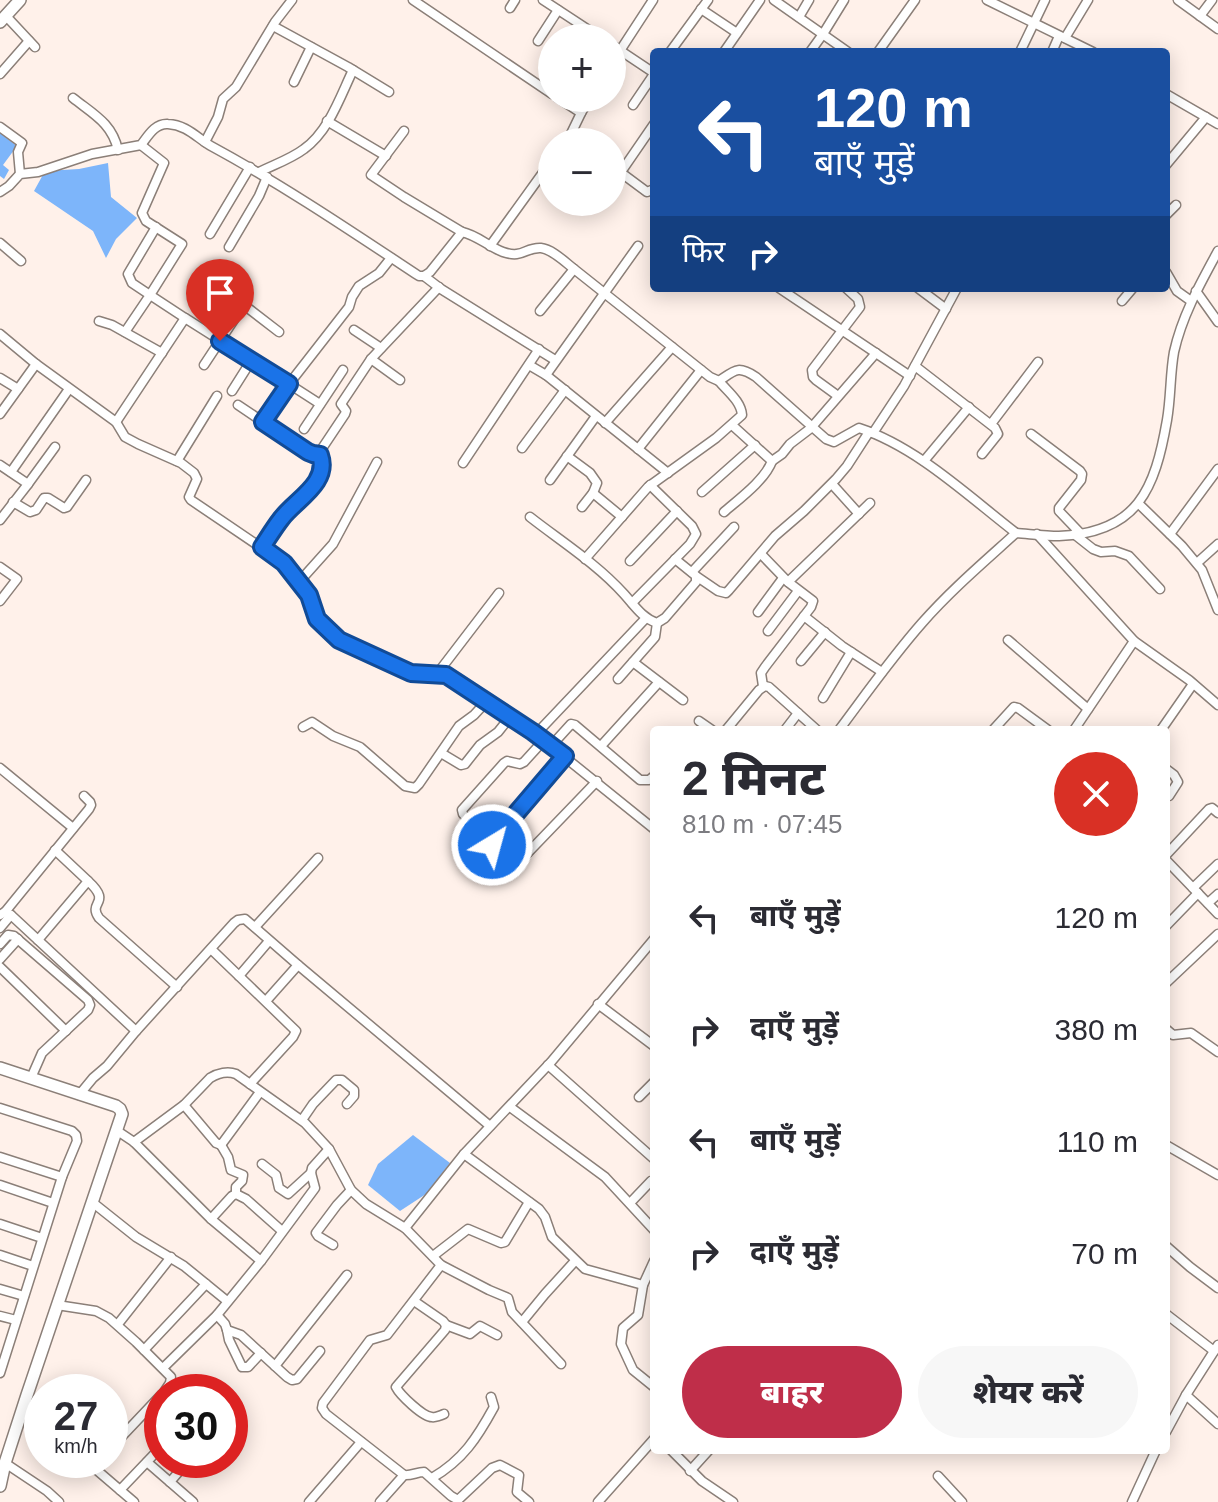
<!DOCTYPE html>
<html lang="hi">
<meta charset="utf-8">
<style>
:root{--surface:#fff;--page:#f7f7f7;--text:#2b2b33;--muted:#7c7c81;--accent:#bf2e49}
body{margin:0;font-family:Arial,"Noto Sans Devanagari",sans-serif;background:var(--page);color:var(--text);height:100vh;display:flex;flex-direction:column;font-size:30px;white-space:nowrap}
*{box-sizing:border-box;margin:0}
p{font-size:26px;color:var(--muted)}
.icon{flex:none;width:44px;height:44px;fill:none;stroke:currentColor;stroke-width:2;stroke-linecap:round;stroke-linejoin:round}
.map{position:relative;flex:1;overflow:hidden}
.sheet{position:absolute;left:650px;top:726px;width:520px;height:728px;display:flex;flex-direction:column;background:var(--surface);border-radius:8px;box-shadow:0 4px 20px #0003}
.sheet>*{flex:none}
.banner{position:absolute;left:650px;top:48px;width:520px;height:244px;border-radius:8px;box-shadow:0 4px 20px #0003;background:#1a4fa0;color:#fff;overflow:hidden}
.fabs{position:absolute;left:538px;top:24px;display:grid;gap:16px}
.fabs a{display:grid;place-items:center;width:88px;height:88px;border-radius:50%;background:var(--surface);box-shadow:0 4px 20px #0003;font-size:40px}
.speed{position:absolute;left:24px;top:1374px;display:flex;gap:16px;font-size:40px;font-weight:700;text-align:center}
.speed>*{display:grid;place-content:center;width:104px;height:104px;border-radius:50%;background:var(--surface);box-shadow:0 4px 20px #0003;line-height:1}
.speed small{font-size:20px;font-weight:400}
.speed .limit{border:12px solid #d22;background:#fff;color:#111}
.pin{position:absolute;display:grid;place-items:center;width:68px;height:68px;color:#fff;margin:-82px -34px;border-radius:50% 50% 50% 0;rotate:-45deg;box-shadow:0 0 8px #0007}
.pin .icon{rotate:45deg}
.me{position:absolute;width:88px;margin:-44px;rotate:37deg;stroke-linejoin:round;filter:drop-shadow(0 0 6px #0008)}
.turn{display:flex;align-items:center;gap:28px;height:168px;padding:0 32px;font-size:36px}
.turn .icon{width:104px;height:104px;stroke-width:2.5}
.turn b{display:block;font-size:56px;line-height:68px}
.then{display:flex;align-items:center;height:76px;padding:0 32px;background:#0003;gap:16px;font-size:30px}
.round{display:grid;place-items:center;flex:none;width:84px;height:84px;border-radius:42px;background:var(--page)}
.head{display:flex;align-items:center;justify-content:space-between;height:136px;padding:0 32px}
h1{font-size:48px;font-weight:800;line-height:60px}
.button{display:flex;gap:16px;margin-top:auto;padding:16px 32px}
.button a{flex:1;height:92px;border-radius:48px;background:var(--accent);color:#fff;font-size:32px;font-weight:800;line-height:92px;text-align:center}
.button a+a{background:var(--page);color:var(--text)}
ul{padding:0;list-style:none}
li{display:flex;align-items:center;gap:24px;height:112px;padding:0 32px}
li div{flex:1}
li b{display:block;font-size:30px}
li em{font-style:normal}
.map>svg:first-child{display:block}
.water{fill:#7db5fa}
.lines{fill:none;stroke-linecap:round;stroke-linejoin:round}
.street-casing{stroke:#8b7f78;stroke-width:11}
.secondary-casing{stroke:#8b7f78;stroke-width:14}
.street{stroke:#fff;stroke-width:8}
.secondary{stroke:#fff;stroke-width:11}
.route-casing{stroke:#114b97;stroke-width:20}
.route{stroke:#1a73e8;stroke-width:14}
</style>
<div class="map">
<svg width="1218" height="1502" viewBox="0 0 1218 1502">
<rect width="100%" height="100%" fill="#fff1ea"/>
<g class="water">
<polygon points="0,133 17,146 3,165 9,170 4,179 0,176"/>
<polygon points="108,163 111,197 137,218 116,239 106,258 93,231 34,191 45,171 79,169"/>
<polygon points="413,1135 450,1163 426,1194 400,1211 368,1185 378,1164"/>
</g>
<g class="lines">
<defs>
<g id="street">
<polyline points="413,0 552,94"/>
<polyline points="543,0 601,38"/>
<polyline points="774,0 848,52"/>
<polyline points="987,0 1093,52"/>
<polyline points="1178,0 1218,29"/>
<polyline points="510,8 515,0"/>
<polyline points="701,9 737,33"/>
<polyline points="6,16 35,47"/>
<polyline points="1200,16 1212,0"/>
<polyline points="799,17 809,0"/>
<polyline points="273,26 348,67 389,92"/>
<polyline points="1065,38 1088,0"/>
<polyline points="538,41 558,10"/>
<polyline points="612,45 654,73"/>
<polyline points="670,52 708,0"/>
<polyline points="724,52 760,0"/>
<polyline points="810,52 823,34 844,0"/>
<polyline points="878,52 915,0"/>
<polyline points="1020,52 1045,0"/>
<polyline points="1052,52 1059,36"/>
<polyline points="612,63 653,0"/>
<polyline points="0,74 29,41"/>
<polyline points="294,82 311,47"/>
<polyline points="1166,94 1218,124"/>
<path d="M73,98C93,114 112,123 118,150"/>
<polyline points="558,98 581,113 567,142"/>
<polyline points="633,105 654,74"/>
<polyline points="581,113 590,98"/>
<polyline points="327,121 386,156"/>
<polyline points="0,127 22,143 18,152 20,174"/>
<polyline points="404,131 371,175 404,197 462,232"/>
<polyline points="205,142 218,117 223,99 236,87 275,22 292,0"/>
<polyline points="141,145 164,163 142,213 146,221 182,244 150,295 185,318"/>
<polyline points="1166,165 1206,117"/>
<polyline points="612,166 647,192 654,189"/>
<path d="M259,172C273,165 291,159 304,149C329,131 340,97 353,70"/>
<polyline points="621,172 654,124"/>
<path d="M0,192L9,186L20,174L38,172L92,154L141,145C148,136 155,123 168,124C187,125 197,138 211,146C283,185 351,231 419,276H424L430,272L462,232C477,235 489,247 503,252C523,259 525,247 541,248C552,249 565,262 574,269L710,377L719,381C735,370 738,365 756,377L826,439L834,442L859,428C917,447 968,496 1016,533"/>
<polyline points="1166,215 1176,205"/>
<polyline points="210,234 250,167"/>
<polyline points="0,243 21,261"/>
<polyline points="490,246 552,160"/>
<polyline points="229,247 259,196 267,177"/>
<polyline points="201,272 279,332"/>
<polyline points="1166,272 1177,291 1191,301"/>
<polyline points="424,276 441,289 555,360"/>
<polyline points="779,288 910,376"/>
<polyline points="918,288 946,309"/>
<polyline points="1196,291 1218,322"/>
<polyline points="1122,301 1133,288"/>
<polyline points="540,311 574,269"/>
<polyline points="99,321 112,325 162,353"/>
<polyline points="354,330 381,348"/>
<polyline points="125,332 150,295 132,283 128,274 156,227"/>
<polyline points="0,334 36,364 116,422 125,437 138,444 181,463 194,473 197,479 189,497 191,500 284,563 309,595 317,619 339,640 411,673 446,675 536,734 654,829"/>
<polyline points="371,359 400,380"/>
<polyline points="204,365 243,306"/>
<polyline points="529,365 546,375 668,473"/>
<polyline points="915,366 995,428 998,434 982,454"/>
<polyline points="546,375 638,246"/>
<polyline points="0,378 18,389"/>
<polyline points="232,391 251,361"/>
<polyline points="838,396 816,380 813,377 812,370 860,307 858,299 846,288"/>
<polyline points="238,405 308,452 313,454 320,455"/>
<polyline points="0,414 36,364"/>
<polyline points="116,422 185,318 289,384 349,307 352,297 359,286 379,273 391,258"/>
<polyline points="263,422 289,384 320,404"/>
<polyline points="605,423 672,347"/>
<polyline points="991,424 1038,362"/>
<polyline points="304,429 343,370"/>
<polyline points="873,433 904,386 957,288"/>
<polyline points="1031,434 1080,471 1082,474 1081,480 1059,508 1059,511 1081,534"/>
<polyline points="522,448 565,390"/>
<polyline points="638,449 701,370"/>
<polyline points="567,456 590,473 597,483 593,493 582,507"/>
<polyline points="177,461 217,396"/>
<polyline points="772,461 782,454 790,444 811,428 876,353"/>
<polyline points="924,461 969,407"/>
<polyline points="463,463 539,349"/>
<polyline points="0,465 28,484 0,520"/>
<polyline points="11,472 69,389"/>
<polyline points="550,480 596,416"/>
<polyline points="28,484 55,447"/>
<polyline points="832,484 859,514"/>
<polyline points="702,492 755,445"/>
<polyline points="593,493 622,517"/>
<polyline points="13,502 30,512 36,510 44,498 48,498 64,508 67,507 86,480"/>
<polyline points="1139,504 1182,546 1202,570 1218,610"/>
<path d="M724,512C739,499 765,480 772,461L732,425"/>
<path d="M530,517C562,542 597,564 624,594C634,605 642,618 657,623L665,618L696,582V576L675,559"/>
<polyline points="1037,534 1134,641 1189,680 1218,705"/>
<polyline points="1074,534 1093,549 1101,552 1115,551 1129,556 1160,589"/>
<polyline points="1170,534 1218,469"/>
<path d="M262,547C269,537 275,524 284,515C301,499 329,480 319,453L345,414L346,411L341,404L371,359L439,287"/>
<polyline points="761,554 788,582 813,601 811,607 765,667 761,673 763,686"/>
<path d="M585,559L648,487L716,438L742,415C741,401 727,391 719,381"/>
<polyline points="630,561 677,511"/>
<polyline points="1197,563 1218,544"/>
<polyline points="0,567 17,579 0,601"/>
<polyline points="692,572 734,527"/>
<polyline points="696,576 718,591 726,593 729,590 775,536 804,511 836,479 847,466 869,432"/>
<polyline points="299,582 333,544 377,462"/>
<polyline points="788,582 870,503"/>
<polyline points="632,603 690,544 696,534 692,526 650,485"/>
<polyline points="758,612 783,578"/>
<polyline points="804,616 842,646 882,672"/>
<polyline points="768,631 798,591"/>
<polyline points="1008,640 1088,709"/>
<polyline points="801,661 825,632"/>
<polyline points="633,662 683,700"/>
<polyline points="437,674 499,593"/>
<polyline points="618,679 655,637 657,623"/>
<polyline points="823,698 851,652"/>
<polyline points="699,721 712,730"/>
<polyline points="303,727 312,722 333,736 360,747 405,786 415,788 419,784 459,726 474,715 486,702"/>
<polyline points="726,730 759,690 765,686 769,687 817,730"/>
<polyline points="785,730 798,713"/>
<path d="M839,730C866,694 892,657 922,623C951,590 984,562 1016,533C1030,534 1045,536 1059,536C1138,533 1155,489 1167,420C1171,397 1170,374 1174,352C1182,316 1200,284 1218,251"/>
<polyline points="993,730 1014,707 1018,708 1048,730"/>
<polyline points="1074,730 1134,641"/>
<polyline points="1161,730 1193,684"/>
<polyline points="536,734 646,618"/>
<polyline points="551,746 571,724 575,725 640,780 649,780 654,776"/>
<polyline points="601,746 659,682"/>
<polyline points="441,753 461,765 465,764 480,745 498,732 510,717"/>
<path d="M565,756L493,841L492,845C497,852 507,862 516,864L519,862L597,781"/>
<polyline points="0,768 73,828"/>
<polyline points="1166,769 1174,775 1178,782 1169,796"/>
<polyline points="493,841 481,835 463,814 462,810 504,763 507,761 520,764 524,762 544,740"/>
<polyline points="1166,855 1209,809 1212,808 1218,813"/>
<polyline points="1166,860 1218,914"/>
<path d="M88,881C113,904 87,901 99,918L177,987"/>
<polyline points="1193,888 1218,864"/>
<polyline points="1208,903 1218,894"/>
<polyline points="5,912 89,809 91,805 90,802 84,796"/>
<polyline points="0,915 5,912 11,915 136,1031"/>
<polyline points="1166,926 1198,893"/>
<polyline points="255,927 318,858"/>
<polyline points="0,928 11,915"/>
<polyline points="38,940 88,881 55,850"/>
<polyline points="0,944 8,935 14,936 88,1000 90,1005 88,1010 42,1053 31,1078"/>
<polyline points="211,949 296,1031 293,1037 250,1084"/>
<polyline points="0,959 18,939"/>
<polyline points="0,967 66,1031"/>
<polyline points="239,976 269,941"/>
<polyline points="1166,983 1218,934"/>
<polyline points="266,1001 298,965"/>
<polyline points="598,1004 654,1046"/>
<polyline points="1166,1029 1173,1035 1191,1033 1218,1052"/>
<polyline points="548,1065 654,1159"/>
<polyline points="79,1095 93,1078 107,1066 136,1031 234,923 238,920 245,919 298,965 490,1126"/>
<polyline points="639,1097 654,1082"/>
<polyline points="184,1105 216,1143 221,1145 260,1092"/>
<polyline points="510,1107 605,1177 654,1230"/>
<polyline points="0,1108 72,1131 76,1135 77,1141 62,1177 0,1373"/>
<polyline points="302,1120 313,1104 336,1080 342,1080 354,1090 354,1096 347,1104"/>
<polyline points="116,1130 134,1142 211,1219 261,1261"/>
<path d="M134,1142L184,1105L210,1078C218,1073 228,1071 236,1074L305,1123L329,1149L351,1190L366,1204L405,1228L441,1265L489,1290L508,1298L512,1312L561,1364"/>
<polyline points="221,1145 228,1157 231,1170 243,1175 242,1181 236,1187 236,1194"/>
<polyline points="1166,1145 1218,1175"/>
<polyline points="464,1154 539,1209 545,1217 552,1237 585,1269 643,1285"/>
<polyline points="0,1157 62,1177"/>
<polyline points="262,1164 276,1175 279,1188 288,1194 311,1173"/>
<polyline points="0,1185 53,1203"/>
<polyline points="92,1202 136,1237 184,1266 227,1301"/>
<polyline points="630,1203 651,1181"/>
<polyline points="211,1219 232,1196 236,1194 246,1199 282,1231"/>
<polyline points="0,1224 42,1238"/>
<polyline points="405,1228 464,1154 551,1062 654,939"/>
<polyline points="333,1245 318,1236 316,1233 337,1205 351,1190"/>
<polyline points="1166,1246 1190,1267 1218,1288"/>
<polyline points="0,1255 33,1266"/>
<polyline points="433,1256 468,1229 501,1243 505,1242 529,1202"/>
<polyline points="654,1261 643,1285 638,1315 623,1328 621,1344 633,1370 654,1387"/>
<polyline points="0,1289 24,1296"/>
<path d="M414,1301L443,1321L446,1325L445,1330L396,1387C400,1395 423,1417 432,1417C434,1418 442,1415 444,1414"/>
<polyline points="57,1305 96,1311 109,1318 136,1342 171,1377 170,1383 164,1392"/>
<polyline points="1166,1314 1214,1351"/>
<polyline points="217,1315 225,1324 227,1330 241,1335 287,1377 292,1380 297,1379 320,1351"/>
<polyline points="0,1316 16,1320"/>
<polyline points="522,1322 545,1294 575,1261"/>
<polyline points="118,1324 171,1257"/>
<polyline points="446,1325 470,1334 480,1326 497,1335"/>
<polyline points="227,1330 229,1340 242,1367 248,1367 261,1353"/>
<polyline points="144,1350 206,1284"/>
<polyline points="275,1366 347,1275"/>
<polyline points="163,1368 217,1315 261,1261 315,1188 311,1173 312,1168 329,1149"/>
<polyline points="1186,1395 1218,1424"/>
<polyline points="23,1407 42,1424"/>
<polyline points="1166,1432 1186,1395 1218,1345"/>
<polyline points="110,1449 162,1394"/>
<polyline points="671,1450 702,1481 733,1502"/>
<polyline points="85,1460 134,1502"/>
<polyline points="147,1462 193,1502"/>
<polyline points="5,1463 47,1491 59,1502"/>
<polyline points="690,1471 709,1450"/>
<polyline points="404,1475 326,1414 322,1408 323,1403 370,1340 387,1335 441,1265"/>
<polyline points="938,1476 962,1502"/>
<path d="M432,1478C463,1460 477,1438 494,1407L491,1397"/>
<polyline points="170,1482 189,1460"/>
<polyline points="120,1490 162,1446"/>
<polyline points="309,1502 361,1442"/>
<path d="M380,1502L404,1475C411,1476 417,1472 424,1472L451,1496L458,1500L492,1468L500,1465L519,1475L517,1492L529,1502"/>
<polyline points="598,1502 654,1439"/>
<polyline points="1132,1502 1156,1450"/>
</g>
<g id="secondary">
<polyline points="0,22 20,0"/>
<polyline points="0,1068 116,1106 120,1109 122,1114 27,1395 5,1463 0,1486"/>
</g>
</defs>
<use href="#street" class="street-casing"/>
<use href="#secondary" class="secondary-casing"/>
<use href="#street" class="street"/>
<use href="#secondary" class="secondary"/>
</g>
<g class="lines">
<defs>
<path id="route" d="M220,341L289,384L263,422L308,452L313,454L320,455C330,483 295,500 281,519C274,528 268,538 262,547L284,563L309,595L317,619L339,640L411,673L446,675L533,732L565,756L496,837L492,845"/>
</defs>
<use href="#route" class="route-casing"/>
<use href="#route" class="route"/>
</g>
</svg>
<div class="fabs">
<a>+</a>
<a>−</a>
</div>
<div class="speed"><div>27<small>km/h</small></div><div class="limit">30</div></div>
<div class="pin" style="left:220px;top:341px;background:#d93025"><svg class="icon" aria-label="arrive" viewBox="0 0 24 24"><path d="M6 21V4h12l-3 4 3 4H6"/></svg></div>
<svg class="me" style="left:492px;top:845px" viewBox="-20 -20 40 40"><circle r="17" fill="#1a73e8" stroke="#fff" stroke-width="3"/><path d="M0-11L8 9 0 5-8 9z" fill="#fff"/></svg>
<div class="banner">
<div class="turn"><svg class="icon" aria-label="left" viewBox="0 0 24 24"><path d="M17 20v-9H6M10 6l-5 5 5 5"/></svg><div><b>120 m</b>बाएँ मुड़ें</div></div>
<div class="then">फिर<svg class="icon" aria-label="right" viewBox="0 0 24 24"><path d="M7 20v-9h11M14 6l5 5-5 5"/></svg></div>
</div>
<section class="sheet">
<div class="head"><div><h1>2 मिनट</h1><p>810 m · 07:45</p></div><a class="round" style="background:#d93025;color:#fff"><svg class="icon" aria-label="close" viewBox="0 0 24 24"><path d="M6 6l12 12M18 6L6 18"/></svg></a></div>
<ul>
<li><svg class="icon" aria-label="left" viewBox="0 0 24 24"><path d="M17 20v-9H6M10 6l-5 5 5 5"/></svg><div><b>बाएँ मुड़ें</b></div><em>120 m</em></li>
<li><svg class="icon" aria-label="right" viewBox="0 0 24 24"><path d="M7 20v-9h11M14 6l5 5-5 5"/></svg><div><b>दाएँ मुड़ें</b></div><em>380 m</em></li>
<li><svg class="icon" aria-label="left" viewBox="0 0 24 24"><path d="M17 20v-9H6M10 6l-5 5 5 5"/></svg><div><b>बाएँ मुड़ें</b></div><em>110 m</em></li>
<li><svg class="icon" aria-label="right" viewBox="0 0 24 24"><path d="M7 20v-9h11M14 6l5 5-5 5"/></svg><div><b>दाएँ मुड़ें</b></div><em>70 m</em></li>
</ul>
<div class="button"><a>बाहर</a><a>शेयर करें</a></div>
</section>
</div>
